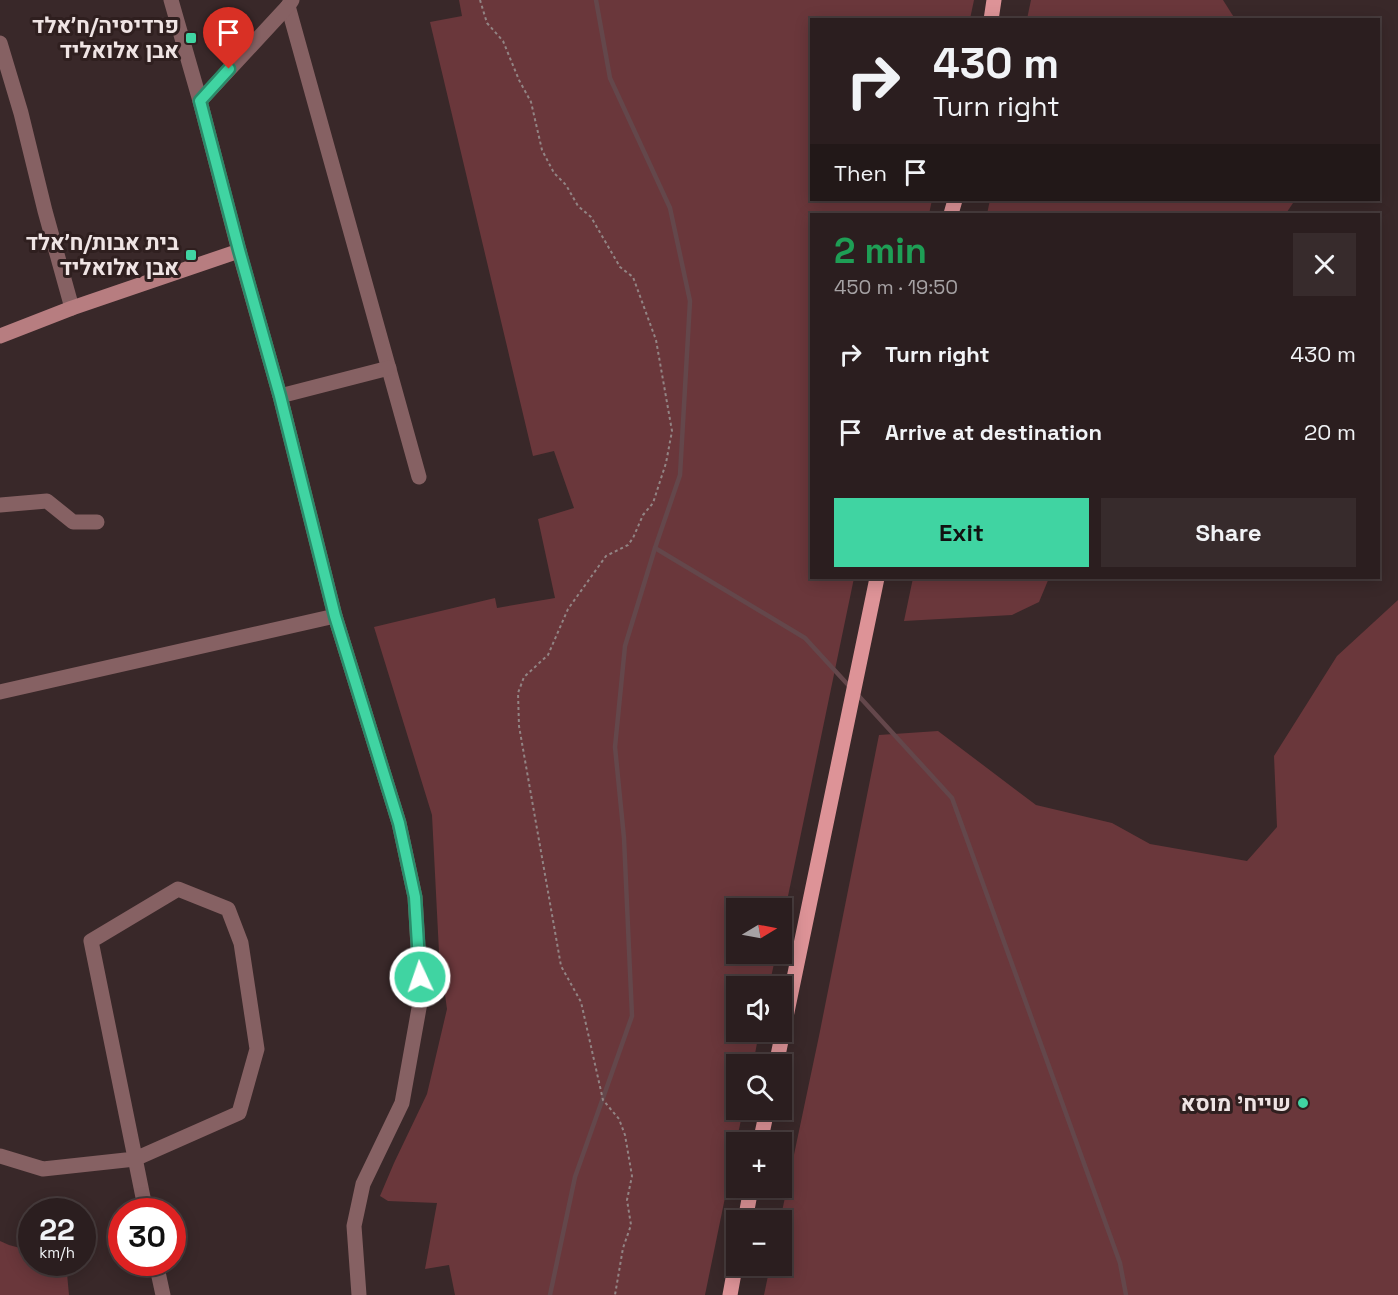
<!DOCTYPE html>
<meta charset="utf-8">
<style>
:root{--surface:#2b1e1f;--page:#372b2c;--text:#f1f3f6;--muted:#a6a2a4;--line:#473c3d;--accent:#40d4a2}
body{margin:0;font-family:"Space Grotesk",Heebo,sans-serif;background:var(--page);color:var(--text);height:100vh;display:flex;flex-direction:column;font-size:22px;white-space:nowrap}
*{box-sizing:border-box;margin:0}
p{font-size:20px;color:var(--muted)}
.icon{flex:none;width:33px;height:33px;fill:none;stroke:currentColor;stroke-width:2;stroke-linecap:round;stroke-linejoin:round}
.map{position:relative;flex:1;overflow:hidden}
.details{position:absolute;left:810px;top:213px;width:570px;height:366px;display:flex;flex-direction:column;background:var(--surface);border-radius:0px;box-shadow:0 3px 15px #0003,0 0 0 2px var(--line)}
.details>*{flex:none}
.hud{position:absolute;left:810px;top:18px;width:570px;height:183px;border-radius:0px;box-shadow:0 3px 15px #0003,0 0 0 2px var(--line);background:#2b1e1f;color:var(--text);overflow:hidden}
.needle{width:39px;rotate:80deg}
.tools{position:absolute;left:726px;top:898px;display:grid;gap:12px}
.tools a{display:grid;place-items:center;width:66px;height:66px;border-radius:0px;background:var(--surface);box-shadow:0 3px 15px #0003,0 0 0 2px var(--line);font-size:30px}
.speed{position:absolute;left:18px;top:1198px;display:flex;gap:12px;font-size:30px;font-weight:700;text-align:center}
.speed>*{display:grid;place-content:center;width:78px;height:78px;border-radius:50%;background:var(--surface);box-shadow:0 3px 15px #0003,0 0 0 2px var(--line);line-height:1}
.speed small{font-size:15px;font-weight:400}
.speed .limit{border:9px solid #d22;background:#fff;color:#111}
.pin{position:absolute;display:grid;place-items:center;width:51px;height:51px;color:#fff;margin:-62px -26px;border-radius:50% 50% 50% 0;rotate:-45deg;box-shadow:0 0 6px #0007}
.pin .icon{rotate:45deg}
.me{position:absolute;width:66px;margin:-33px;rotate:357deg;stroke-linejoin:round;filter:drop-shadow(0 0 4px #0008)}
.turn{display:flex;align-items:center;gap:21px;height:126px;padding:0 24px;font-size:27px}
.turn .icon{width:78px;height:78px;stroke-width:2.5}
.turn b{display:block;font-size:42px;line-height:51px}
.then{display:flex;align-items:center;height:57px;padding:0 24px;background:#0003;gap:12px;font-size:22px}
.round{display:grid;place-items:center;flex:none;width:63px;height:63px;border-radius:0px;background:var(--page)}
.headline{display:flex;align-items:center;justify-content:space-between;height:102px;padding:0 24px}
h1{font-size:36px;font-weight:800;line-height:45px;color:#1e9e55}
.button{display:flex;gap:12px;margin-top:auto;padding:12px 24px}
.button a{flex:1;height:69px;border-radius:0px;background:var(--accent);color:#111;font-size:24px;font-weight:800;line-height:69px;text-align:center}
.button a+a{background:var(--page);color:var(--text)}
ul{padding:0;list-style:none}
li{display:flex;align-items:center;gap:18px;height:78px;padding:0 24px}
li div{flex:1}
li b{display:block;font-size:22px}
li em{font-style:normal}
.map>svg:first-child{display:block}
.green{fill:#6a373b}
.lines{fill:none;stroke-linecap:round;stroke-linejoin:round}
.stream{stroke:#64474b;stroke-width:4.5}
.path{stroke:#928484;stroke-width:2;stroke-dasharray:3 3;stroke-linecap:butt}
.street{stroke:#866163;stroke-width:15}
.secondary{stroke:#b77d80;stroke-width:15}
.primary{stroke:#dd9397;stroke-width:15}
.route-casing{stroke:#2a8a69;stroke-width:15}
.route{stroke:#40d4a2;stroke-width:10}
.poi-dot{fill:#40d4a2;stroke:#2f1f1f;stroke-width:2}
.labels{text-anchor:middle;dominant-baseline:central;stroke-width:6;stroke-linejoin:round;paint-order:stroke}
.poi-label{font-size:22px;font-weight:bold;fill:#efe4e4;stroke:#2f1f1f;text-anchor:end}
</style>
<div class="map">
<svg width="1398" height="1295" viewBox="0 0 1398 1295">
<rect width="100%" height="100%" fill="#392829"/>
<g class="green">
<polygon points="459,0 974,0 970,19 812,20 812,200 932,200 929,214 812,214 812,578 854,578 782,925 782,909 736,909 736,954 776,954 769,987 736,987 736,1032 759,1032 753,1065 736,1065 736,1110 743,1110 705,1295 455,1295 449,1265 425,1269 437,1203 388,1201 380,1196 394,1163 427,1094 447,1009 439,952 432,815 374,627 495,598 497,608 555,598 538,519 574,508 554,451 533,456 430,22 462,16"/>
<polygon points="1031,0 1223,0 1235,19 1027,19"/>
<polygon points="990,200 1295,200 1287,212 1282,214 987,214"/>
<polygon points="913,578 1049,578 1039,602 1012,615 904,621"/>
<polygon points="1398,600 1398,1295 764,1295 770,1266 782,1266 782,1221 780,1221 819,1036 879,735 938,731 1036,805 1112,823 1150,844 1247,861 1277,827 1274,756 1337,656"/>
<polygon points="0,1241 9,1245 31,1251 32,1263 66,1263 69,1295 0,1295"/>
</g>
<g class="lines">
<g class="stream">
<polyline points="655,548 805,638 850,687"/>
<polyline points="856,693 952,798 1120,1263 1126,1295"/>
<polyline points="550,1295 575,1177 632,1016 624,838 615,747 625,646 655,548 680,475 690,301 670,208 610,78 596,0"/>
</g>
<polyline class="path" points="480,0 487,23 503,41 519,80 531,102 542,150 554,173 566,185 578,206 591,217 620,267 633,277 656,340 672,431 666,463 653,503 643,515 633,538 628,545 606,556 568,609 548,655 524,677 518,693 519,726 561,966 581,1002 603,1100 619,1119 625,1135 632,1176 627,1200 631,1225 623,1248 615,1295"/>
<g class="street">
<polyline points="171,0 200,101 239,251 280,396 335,616 399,823 415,897 421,997 402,1103 363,1184 354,1226 359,1295"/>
<polyline points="288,6 419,477"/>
<polyline points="0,43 21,113 45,211 72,308"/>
<polyline points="200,101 288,6 292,0"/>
<polyline points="280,396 389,368"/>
<polyline points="0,505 47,501 73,522 97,522"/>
<polyline points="0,692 335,616"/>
<polyline points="0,1156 43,1169 135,1159 239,1113 257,1049 241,943 228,909 178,889 91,941 146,1212"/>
<polyline points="156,1263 163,1295"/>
</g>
<polyline class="secondary" points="0,336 72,308 239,251"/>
<g class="primary">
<polyline points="991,20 994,0"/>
<polyline points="951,214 955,200"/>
<polyline points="776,1065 877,578"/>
<polyline points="760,1143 767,1110"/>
<polyline points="745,1221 751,1188"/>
<polyline points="730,1295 736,1262"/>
</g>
</g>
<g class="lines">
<defs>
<polyline id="route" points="229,69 200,101 239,250 280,396 335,616 399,823 415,897 420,977"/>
</defs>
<use href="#route" class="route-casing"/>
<use href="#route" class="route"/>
</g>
<g class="poi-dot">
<rect x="185" y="32" width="12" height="12" rx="3"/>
<rect x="185" y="249" width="12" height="12" rx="3"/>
<circle cx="1303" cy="1103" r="6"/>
</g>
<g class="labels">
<g class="poi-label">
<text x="179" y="25">פרדיסיה/ח׳אלד<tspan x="179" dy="25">אבן אלואליד</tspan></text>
<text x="179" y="242">בית אבות/ח׳אלד<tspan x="179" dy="25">אבן אלואליד</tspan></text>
<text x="1291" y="1103">שייח' מוסא</text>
</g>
</g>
</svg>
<div class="tools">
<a><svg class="needle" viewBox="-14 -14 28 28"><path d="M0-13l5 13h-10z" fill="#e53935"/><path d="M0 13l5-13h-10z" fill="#a6a2a4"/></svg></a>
<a><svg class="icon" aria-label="sound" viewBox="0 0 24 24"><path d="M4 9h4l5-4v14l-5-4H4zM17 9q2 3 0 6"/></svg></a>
<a><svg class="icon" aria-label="search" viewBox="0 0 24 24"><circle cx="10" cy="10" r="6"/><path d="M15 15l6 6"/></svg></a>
<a>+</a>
<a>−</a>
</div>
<div class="speed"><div>22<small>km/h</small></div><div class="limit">30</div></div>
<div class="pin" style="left:229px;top:69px;background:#d93025"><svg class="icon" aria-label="arrive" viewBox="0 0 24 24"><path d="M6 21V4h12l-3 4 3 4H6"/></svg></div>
<svg class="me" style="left:420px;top:977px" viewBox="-20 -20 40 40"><circle r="17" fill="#40d4a2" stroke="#fff" stroke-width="3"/><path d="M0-11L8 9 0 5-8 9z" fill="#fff"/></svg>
<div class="hud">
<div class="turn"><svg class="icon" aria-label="right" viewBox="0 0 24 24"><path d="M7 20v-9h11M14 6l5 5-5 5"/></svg><div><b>430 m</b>Turn right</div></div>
<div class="then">Then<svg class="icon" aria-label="arrive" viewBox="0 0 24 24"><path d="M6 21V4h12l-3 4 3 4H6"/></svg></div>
</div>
<section class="details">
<div class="headline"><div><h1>2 min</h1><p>450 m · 19:50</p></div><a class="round"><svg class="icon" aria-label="close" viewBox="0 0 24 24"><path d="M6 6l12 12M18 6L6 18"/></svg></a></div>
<ul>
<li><svg class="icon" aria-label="right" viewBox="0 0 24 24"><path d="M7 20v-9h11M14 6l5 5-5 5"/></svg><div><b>Turn right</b></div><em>430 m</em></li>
<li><svg class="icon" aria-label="arrive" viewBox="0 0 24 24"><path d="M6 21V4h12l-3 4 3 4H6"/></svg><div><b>Arrive at destination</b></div><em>20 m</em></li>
</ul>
<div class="button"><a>Exit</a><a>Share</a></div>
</section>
</div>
